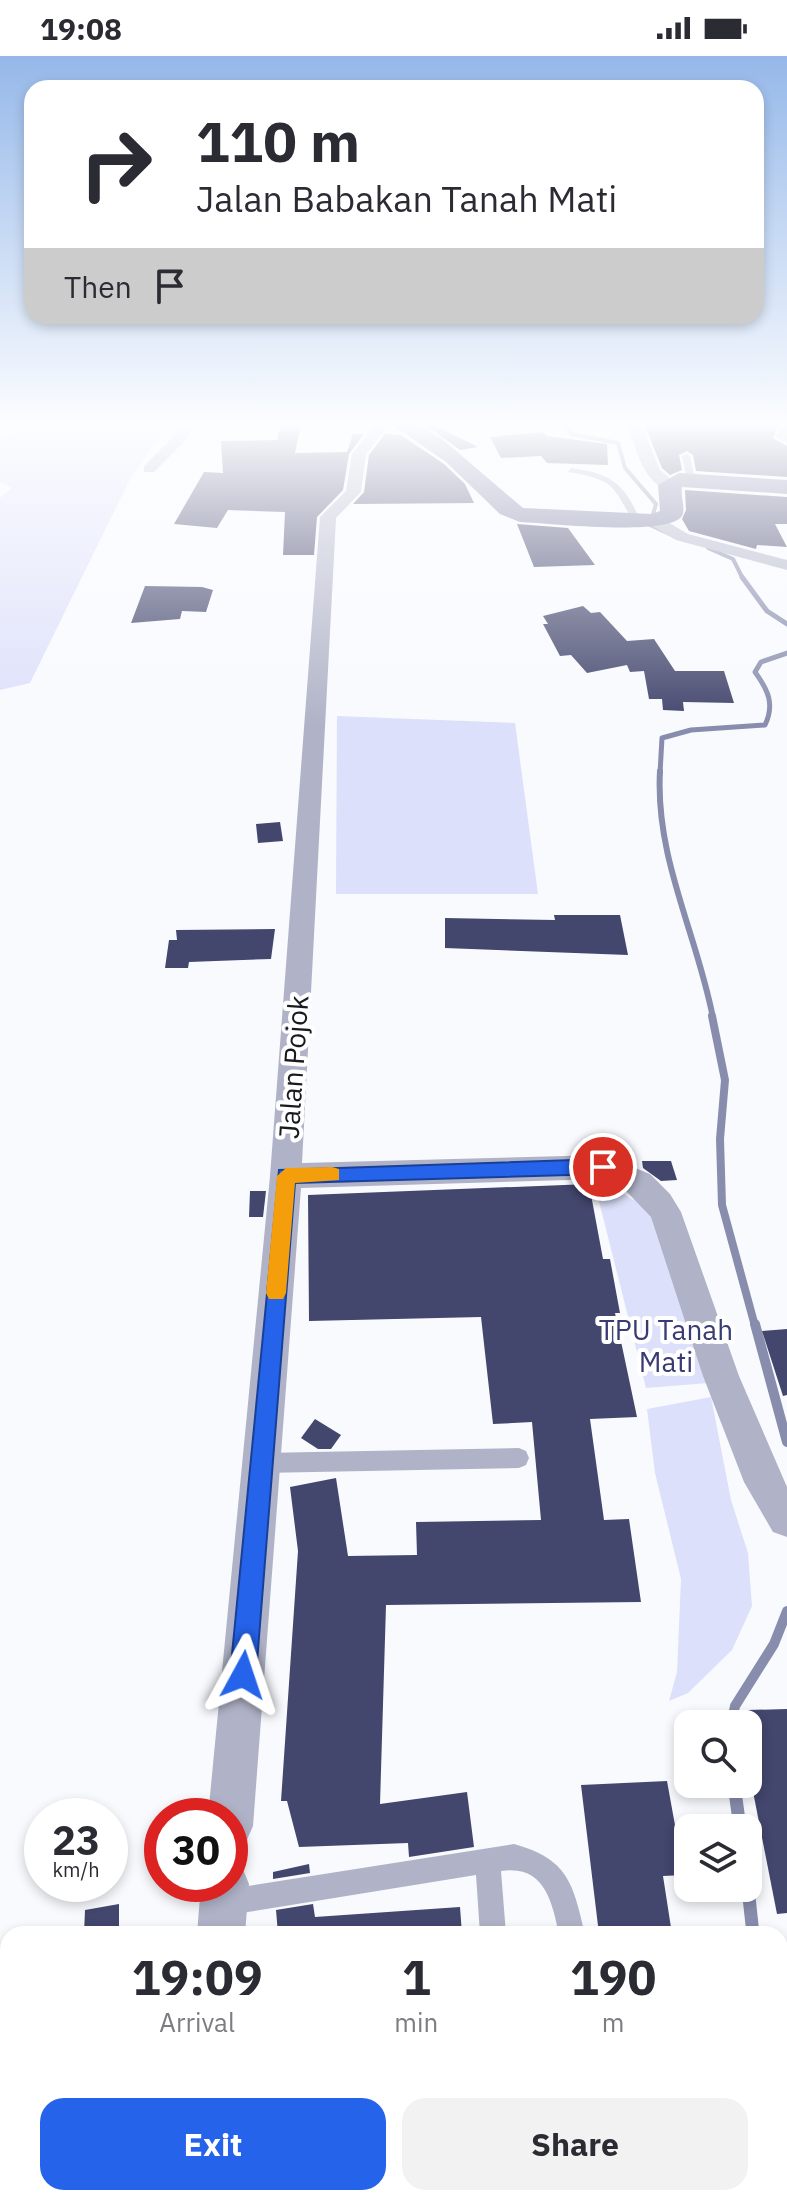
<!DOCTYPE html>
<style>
:root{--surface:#fff;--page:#f2f2f3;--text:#2b2b33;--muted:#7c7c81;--accent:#2563eb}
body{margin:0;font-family:"IBM Plex Sans",sans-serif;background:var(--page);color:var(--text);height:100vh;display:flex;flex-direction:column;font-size:30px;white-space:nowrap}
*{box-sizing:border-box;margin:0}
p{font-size:26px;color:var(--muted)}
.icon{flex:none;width:44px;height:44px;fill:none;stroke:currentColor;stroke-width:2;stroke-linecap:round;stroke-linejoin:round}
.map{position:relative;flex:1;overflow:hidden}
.drawer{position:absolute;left:0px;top:1870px;width:788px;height:280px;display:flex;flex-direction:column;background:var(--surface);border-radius:24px 24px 0 0;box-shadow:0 4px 12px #0003}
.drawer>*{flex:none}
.guide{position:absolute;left:24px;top:24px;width:740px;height:244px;border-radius:24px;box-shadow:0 4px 12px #0003;background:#fff;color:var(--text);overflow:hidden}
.tools{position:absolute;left:674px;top:1654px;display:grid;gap:16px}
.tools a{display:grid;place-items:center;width:88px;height:88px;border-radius:16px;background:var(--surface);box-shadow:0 4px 12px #0003;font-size:40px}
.speed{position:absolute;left:24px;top:1742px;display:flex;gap:16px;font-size:40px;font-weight:700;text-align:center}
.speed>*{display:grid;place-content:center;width:104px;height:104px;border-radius:50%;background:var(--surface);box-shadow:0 4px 12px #0003;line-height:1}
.speed small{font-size:20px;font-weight:400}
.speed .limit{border:12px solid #d22;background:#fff;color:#111}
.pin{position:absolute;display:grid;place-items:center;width:68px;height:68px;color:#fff;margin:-34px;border:4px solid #fff;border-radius:50%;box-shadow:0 2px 8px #0007}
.me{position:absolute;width:88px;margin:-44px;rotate:5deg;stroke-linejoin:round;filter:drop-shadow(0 0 6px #0008)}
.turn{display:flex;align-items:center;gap:28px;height:168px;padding:0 40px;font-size:36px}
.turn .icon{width:104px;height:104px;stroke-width:2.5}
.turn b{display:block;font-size:56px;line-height:68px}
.then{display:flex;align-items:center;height:76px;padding:0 40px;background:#0003;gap:16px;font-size:30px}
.eta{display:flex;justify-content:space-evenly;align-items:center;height:136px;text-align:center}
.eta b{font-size:48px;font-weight:700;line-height:56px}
.cta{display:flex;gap:16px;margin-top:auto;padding:16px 40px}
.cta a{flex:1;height:92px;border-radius:24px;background:var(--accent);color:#fff;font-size:32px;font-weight:700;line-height:92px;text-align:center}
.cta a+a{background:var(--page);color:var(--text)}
.status{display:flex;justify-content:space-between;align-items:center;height:56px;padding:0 40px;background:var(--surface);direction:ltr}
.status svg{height:22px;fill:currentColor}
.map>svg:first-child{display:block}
.green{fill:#dde0fa}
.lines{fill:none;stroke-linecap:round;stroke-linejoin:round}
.stream-far5{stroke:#888dad;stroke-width:4}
.stream-far4{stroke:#888dad;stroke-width:5}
.stream-far3{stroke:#888dad;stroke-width:6}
.stream-far2{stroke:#888dad;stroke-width:8}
.stream-far1{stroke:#888dad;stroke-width:10}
.stream{stroke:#888dad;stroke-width:13}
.building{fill:#43466d}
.lane{fill:#b0b3c7;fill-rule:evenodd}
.street{fill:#b0b3c7;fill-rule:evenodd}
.primary{fill:#73779b;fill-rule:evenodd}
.route{fill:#2563eb;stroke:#184099;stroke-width:2}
.slow{fill:#f59e0b}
.labels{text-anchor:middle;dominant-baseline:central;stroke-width:8;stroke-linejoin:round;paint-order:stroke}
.street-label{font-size:28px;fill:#191a1d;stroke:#fff}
.park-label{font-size:28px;fill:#393b73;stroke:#fff}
</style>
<div class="status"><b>19:08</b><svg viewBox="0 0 49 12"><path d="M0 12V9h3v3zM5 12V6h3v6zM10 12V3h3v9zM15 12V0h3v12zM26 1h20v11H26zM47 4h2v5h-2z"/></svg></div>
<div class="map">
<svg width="787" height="2150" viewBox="0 0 787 2150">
<rect width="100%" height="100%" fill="#f9fafe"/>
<g class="green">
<polygon points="25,368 169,368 131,421 30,627 0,634 0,442 12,432 0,426 0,385"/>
<polygon points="337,660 515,667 538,838 336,838"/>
<polygon points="595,1129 615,1133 660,1159 709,1327 646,1332"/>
<polygon points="711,1341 731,1444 748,1497 752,1550 732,1594 688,1637 669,1645 677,1616 681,1523 655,1417 647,1353"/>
</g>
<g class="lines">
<g class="stream-far5">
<polyline points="565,368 571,378 618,387 625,412 656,448 650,469 676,481"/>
<polyline points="708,492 733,503 743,523"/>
</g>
<g class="stream-far4">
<polyline points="742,521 767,555 787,568"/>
<path d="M660,717L662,682L691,674L765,669C775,648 768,634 755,616L761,606L787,597"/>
</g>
<path class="stream-far3" d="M660,715C655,802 697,878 713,962"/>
<polyline class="stream-far2" points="712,960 725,1024 720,1083 722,1149 755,1270"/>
<g class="stream-far1">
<polyline points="755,1268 787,1386"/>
<polyline points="733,1660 735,1650 774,1588 787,1555"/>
</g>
<g class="stream">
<polyline points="732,1668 734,1658"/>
<polyline points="734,1728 740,1772"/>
<polyline points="748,1832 753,1878"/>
<polyline points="780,1981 787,2007"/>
</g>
</g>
<g class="building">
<polygon points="281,368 301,368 295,397 347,396 353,378 364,378 349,398 343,434 317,461 314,499 283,499 285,456 228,454 217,472 174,468 204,416 223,417 221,385 277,384"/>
<polygon points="424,368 432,368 478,391 460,394"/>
<polygon points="649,368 779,368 773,382 787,390 787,421 696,415 693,399 687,395 679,399 682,414 670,419 662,412 645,370"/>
<polygon points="543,376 547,380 607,388 608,409 547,407 541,400 501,402 490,381"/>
<polygon points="385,378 401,379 444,408 465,428 474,447 353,448 364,436 369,399"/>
<polygon points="685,434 787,441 787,468 775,468 787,491 757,489 756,493 689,475 682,463 686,454"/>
<polygon points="517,468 568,472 595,509 534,511"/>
<polygon points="145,530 202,531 213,534 206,556 182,555 180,563 131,567"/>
<polygon points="583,550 591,557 600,556 627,585 654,583 675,615 724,615 734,647 683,646 684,655 663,654 662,643 649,643 644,615 630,616 627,609 587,617 571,599 560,600 543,568 548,568 543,560"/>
<polygon points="280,766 283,785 258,787 256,768"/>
<polygon points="554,859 620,859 628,899 445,892 445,862 555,864"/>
<polygon points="275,873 271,903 189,906 188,912 165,912 169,884 177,884 176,874"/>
<polygon points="642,1105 671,1105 677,1124 661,1125 643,1112"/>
<polygon points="589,1128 603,1203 610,1203 620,1257 615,1257 637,1361 590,1363 604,1464 629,1463 641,1546 386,1549 380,1748 467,1736 474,1791 409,1801 408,1787 299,1791 287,1745 281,1745 298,1495 290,1431 336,1422 348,1500 417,1499 416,1466 541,1464 532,1366 493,1368 481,1261 309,1265 308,1139"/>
<polygon points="250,1135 266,1135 263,1161 249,1161"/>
<polygon points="787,1273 787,1339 783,1340 762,1275"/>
<polygon points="315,1363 341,1379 331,1393 318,1393 301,1382"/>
<polygon points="787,1653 787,1857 777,1858 748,1710 748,1654"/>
<polygon points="667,1725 684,1819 663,1820 672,1878 599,1878 581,1729"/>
<polygon points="309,1808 310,1817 273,1823 273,1816"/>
<polygon points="119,1848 119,1878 84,1878 85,1854"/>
<polygon points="313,1848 315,1861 460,1851 462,1878 278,1878 276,1854"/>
</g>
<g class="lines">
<g class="lane">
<polygon points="686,398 690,400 695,423 691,425 687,423 682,400"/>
<path d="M571,412C597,416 616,420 630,444C634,451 639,460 640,467H634C612,428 614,424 568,416Z"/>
<polygon points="519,1392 526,1395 529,1402 526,1409 519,1412 262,1417 255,1414 252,1407 255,1400 262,1397"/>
<path d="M514,1788C568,1803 573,1827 585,1878H559C552,1845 544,1808 501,1815L506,1878H480L476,1819L229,1859L220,1855L216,1846L220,1837L229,1833Z"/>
<rect x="496" y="2142" width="30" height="8"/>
<polygon points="617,2142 647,2142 649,2150 619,2150"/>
</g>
<g class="street">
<polygon points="180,368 194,368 185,385 154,416 144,416 144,410 174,380"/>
<polygon points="375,368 389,368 366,398 361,436 336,462 302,1107 603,1099 650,1118 670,1138 681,1156 739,1320 787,1431 787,1481 773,1476 744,1426 703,1320 651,1161 627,1136 603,1123 301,1132 253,1770 246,1786 230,1793 230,1760 208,1760 270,1120 320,461 346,435 352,398"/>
<path d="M627,368H641L660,414L674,426V432C645,437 635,389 627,368Z"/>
<polygon points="787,368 787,387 776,381 782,369"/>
<polygon points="649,462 661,462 688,478 787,504 787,514 676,484 649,468"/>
<polygon points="230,1806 242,1811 249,1828 245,1878 197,1878 201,1828 230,1828"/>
<polygon points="175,2142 229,2142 228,2150 174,2150"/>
</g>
<path class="primary" d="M391,368H417L441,382L523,452L652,458L660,455L658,429L679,417L787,424V438L682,431C680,438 686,453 682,460C669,481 547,467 520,466L500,458L446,406Z"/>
</g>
<linearGradient id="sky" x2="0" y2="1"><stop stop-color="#95b8e9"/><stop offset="0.55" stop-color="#fcfdff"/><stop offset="1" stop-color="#fcfdff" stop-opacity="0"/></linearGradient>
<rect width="787" height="669" fill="url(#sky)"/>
<polygon class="route" points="603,1103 613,1111 603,1118 295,1127 256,1619 252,1628 243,1632 234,1628 230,1619 279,1114"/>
<polygon class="slow" points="332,1111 339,1113 339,1124 295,1127 286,1237 283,1243 269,1243 266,1237 277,1120 286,1112"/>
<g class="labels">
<g class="street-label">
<text transform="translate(293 1011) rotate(-86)">Jalan Pojok</text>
</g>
<g class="park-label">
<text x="666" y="1273">TPU Tanah<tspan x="666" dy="32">Mati</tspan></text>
</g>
</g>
</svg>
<div class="tools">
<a><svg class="icon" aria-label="search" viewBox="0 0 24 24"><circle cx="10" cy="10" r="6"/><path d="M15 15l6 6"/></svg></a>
<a><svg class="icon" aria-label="layers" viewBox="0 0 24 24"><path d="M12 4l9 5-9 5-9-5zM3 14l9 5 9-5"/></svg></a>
</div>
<div class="speed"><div>23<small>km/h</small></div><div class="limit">30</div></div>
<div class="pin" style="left:603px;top:1111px;background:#d93025"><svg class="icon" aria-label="arrive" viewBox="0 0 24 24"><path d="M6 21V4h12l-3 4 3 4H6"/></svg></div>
<svg class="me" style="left:243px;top:1619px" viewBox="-20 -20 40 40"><path d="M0-17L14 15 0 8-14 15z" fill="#2563eb" stroke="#fff" stroke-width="4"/></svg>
<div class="guide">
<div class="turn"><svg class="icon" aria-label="right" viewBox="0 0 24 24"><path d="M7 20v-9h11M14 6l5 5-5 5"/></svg><div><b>110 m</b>Jalan Babakan Tanah Mati</div></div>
<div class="then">Then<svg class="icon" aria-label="arrive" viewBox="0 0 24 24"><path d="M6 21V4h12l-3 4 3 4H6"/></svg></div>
</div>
<section class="drawer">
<div class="eta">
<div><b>19:09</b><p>Arrival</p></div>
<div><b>1</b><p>min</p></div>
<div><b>190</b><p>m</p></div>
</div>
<div class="cta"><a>Exit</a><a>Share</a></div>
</section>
</div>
